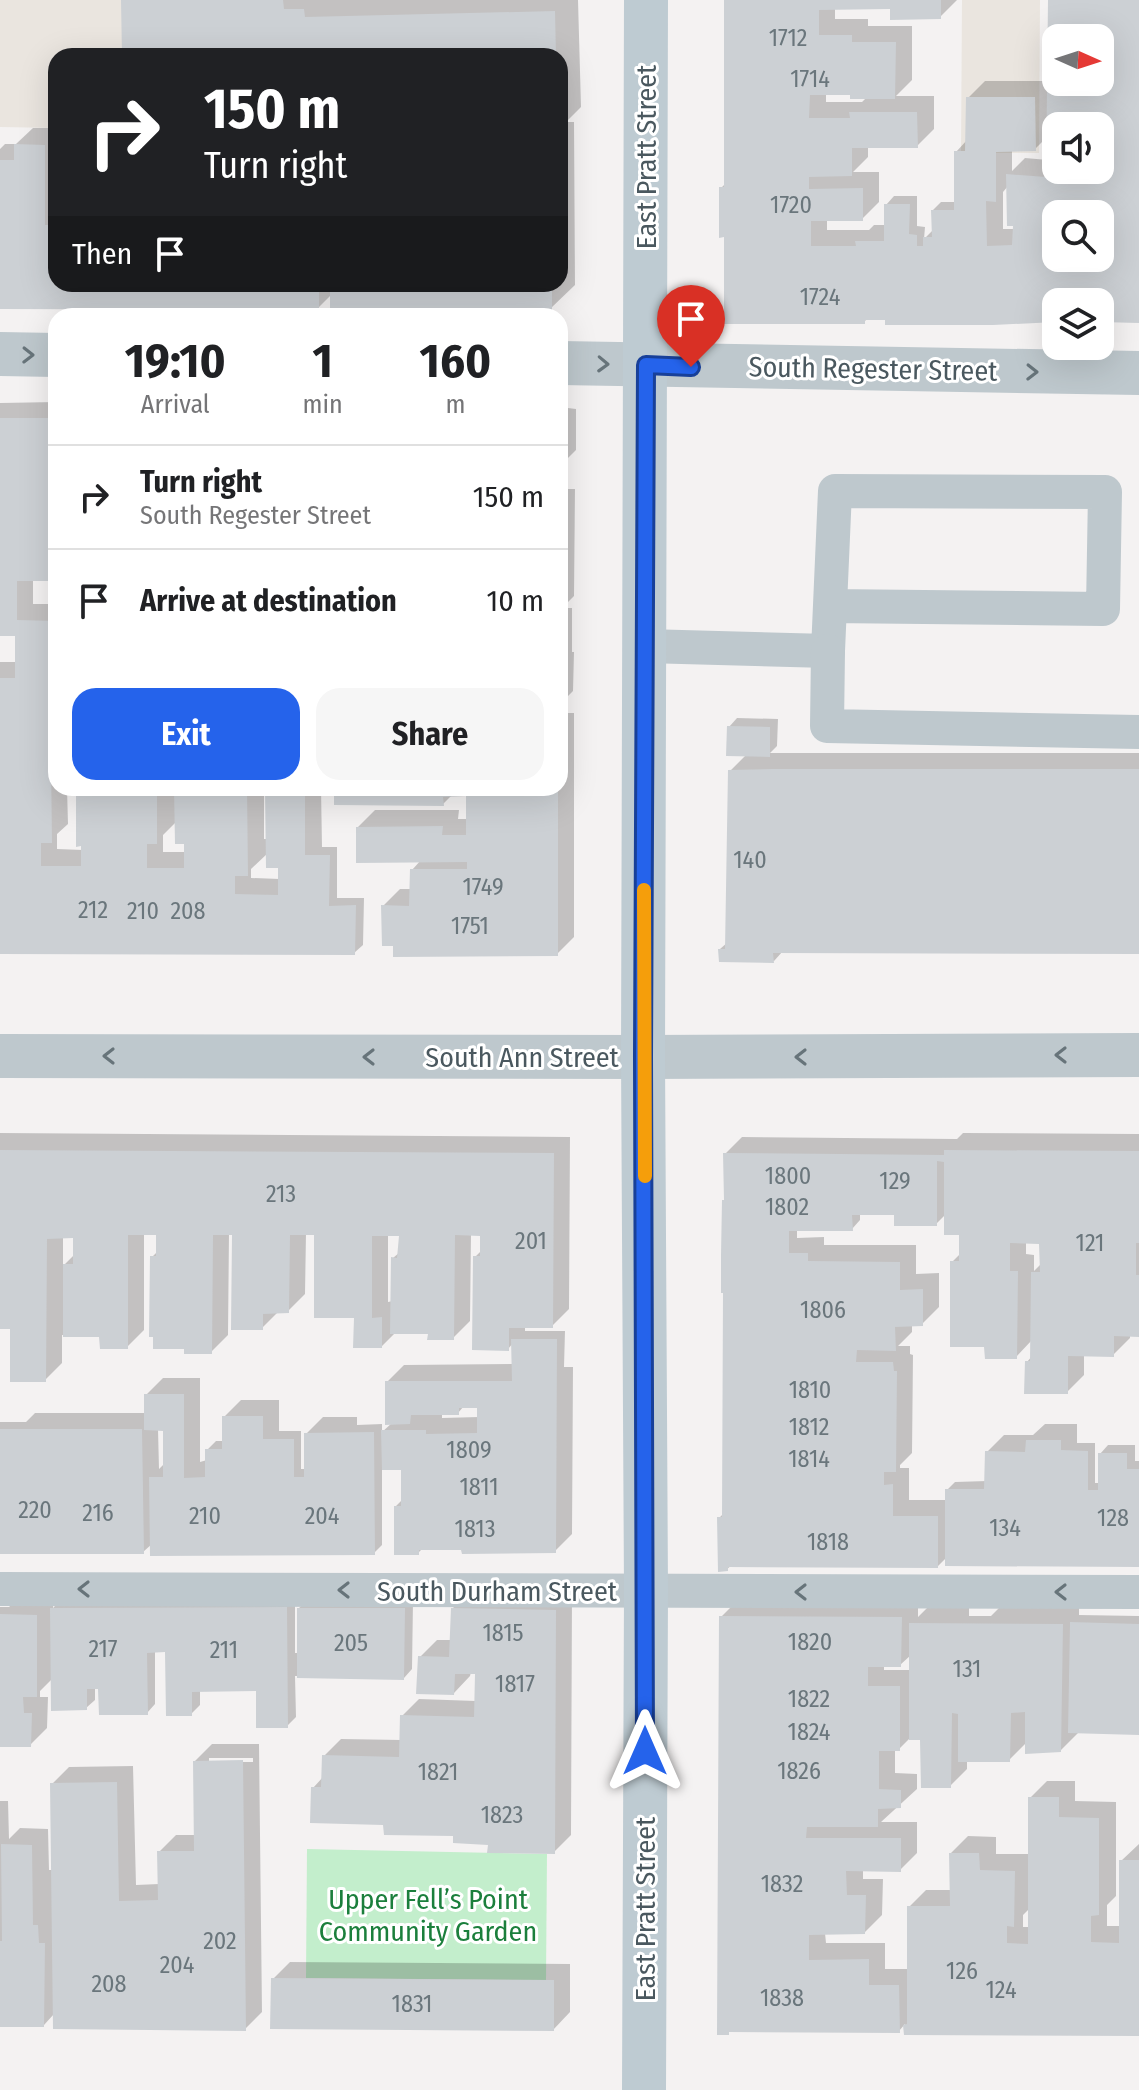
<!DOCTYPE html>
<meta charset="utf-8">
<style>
:root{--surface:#fff;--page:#f6f6f6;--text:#202124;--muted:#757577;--line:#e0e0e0;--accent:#2563eb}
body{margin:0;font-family:"Fira Sans Condensed",sans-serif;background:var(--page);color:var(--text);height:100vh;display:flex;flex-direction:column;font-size:30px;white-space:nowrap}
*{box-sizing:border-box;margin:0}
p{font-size:26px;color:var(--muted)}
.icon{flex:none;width:44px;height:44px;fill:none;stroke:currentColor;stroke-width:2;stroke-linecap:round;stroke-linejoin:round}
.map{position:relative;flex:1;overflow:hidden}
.side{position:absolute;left:48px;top:308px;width:520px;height:488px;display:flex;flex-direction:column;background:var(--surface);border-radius:24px;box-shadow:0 8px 32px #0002}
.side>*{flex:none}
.banner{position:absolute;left:48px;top:48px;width:520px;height:244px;border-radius:24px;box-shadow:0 8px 32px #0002;background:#202124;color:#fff;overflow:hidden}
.needle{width:52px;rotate:93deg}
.tools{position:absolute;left:1042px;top:24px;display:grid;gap:16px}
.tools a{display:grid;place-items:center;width:72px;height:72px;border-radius:16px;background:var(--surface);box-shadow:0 8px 32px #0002;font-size:40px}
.pin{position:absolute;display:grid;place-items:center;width:68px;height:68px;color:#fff;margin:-82px -34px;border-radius:50% 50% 50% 0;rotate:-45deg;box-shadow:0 0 8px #0007}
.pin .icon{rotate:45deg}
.me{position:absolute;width:88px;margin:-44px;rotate:0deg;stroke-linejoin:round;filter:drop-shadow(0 0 6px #0008)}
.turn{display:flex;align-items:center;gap:28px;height:168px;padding:0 24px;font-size:36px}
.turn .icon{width:104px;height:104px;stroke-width:2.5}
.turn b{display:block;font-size:56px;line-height:68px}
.then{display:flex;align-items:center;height:76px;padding:0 24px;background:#0003;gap:16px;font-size:30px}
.eta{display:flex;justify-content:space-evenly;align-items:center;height:136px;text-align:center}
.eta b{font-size:48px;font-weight:700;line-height:56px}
.primary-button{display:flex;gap:16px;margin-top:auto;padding:16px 24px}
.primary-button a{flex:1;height:92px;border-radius:24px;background:var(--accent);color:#fff;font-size:32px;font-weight:700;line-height:92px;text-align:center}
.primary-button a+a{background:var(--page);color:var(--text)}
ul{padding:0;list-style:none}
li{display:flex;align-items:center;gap:24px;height:104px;padding:0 24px;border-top:2px solid var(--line)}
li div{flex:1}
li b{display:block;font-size:30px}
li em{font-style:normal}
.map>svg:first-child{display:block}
.commercial{fill:#eae5df}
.green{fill:#c3eecc}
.shadow{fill:#0003;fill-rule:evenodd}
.building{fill:#ccd0d4;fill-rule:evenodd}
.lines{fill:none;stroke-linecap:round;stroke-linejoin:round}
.service{stroke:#bec8cd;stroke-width:34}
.minor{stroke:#bec8cd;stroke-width:44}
.secondary{stroke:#becbd2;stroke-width:44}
.oneway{stroke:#67747a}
.route-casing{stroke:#184099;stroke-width:20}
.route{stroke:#2563eb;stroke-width:14}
.slow{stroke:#f59e0b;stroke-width:14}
.labels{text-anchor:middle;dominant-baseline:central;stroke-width:6;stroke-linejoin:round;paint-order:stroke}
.number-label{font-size:24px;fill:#6a767c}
.street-label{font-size:28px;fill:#4a585f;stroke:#fff}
.park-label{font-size:28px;fill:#1b7f3c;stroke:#fff}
</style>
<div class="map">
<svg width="1139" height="2090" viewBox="0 0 1139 2090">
<rect width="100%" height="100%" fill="#f4f2f2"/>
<g class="commercial">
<polygon points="0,0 277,0 273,56 56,56 56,128 0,127"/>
<polygon points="962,0 1040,0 1039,153 961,153"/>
</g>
<polygon class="green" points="307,1849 547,1854 546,1980 306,1978"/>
<g class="shadow">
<polygon points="123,0 578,0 581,107 566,122 574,122 575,285 551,308 332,294 318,308 0,306 0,149 5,144 16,144 33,128 56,128 56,284 560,284 560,56 124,56"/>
<path d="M727,0H957L940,17L892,7L835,8V19H868V26H912V80L896,96H934V129L917,146H868V157L853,172H879V202L862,219H827V230H869L874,225H885L886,205L894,196H917V226L925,227L924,239L933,230V210L941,202H955L956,152L967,140L968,98L985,81H1049L1050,0H1139V321L1100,320V302H1056V320L868,318L864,322L726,235L721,188L726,183ZM1056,38H1100V82H1056ZM826,93H852L867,97L862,102H826ZM1056,126H1100V170H1056ZM1048,136V160L1025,158L1012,171V150L1035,149ZM1008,186L1015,229H1003V192ZM1056,214H1100V258H1056Z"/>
<path d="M56,402V578L33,579V604H56V788H67L68,824L57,834V849L83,850L78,788H264V839H268V788H321L322,847H337V898H364L363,945L354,953L0,951V662H17V634H0V403ZM177,821L186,842V852H163V835ZM268,853L280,866V879L251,878V869Z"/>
<polygon points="568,408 576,409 576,450 568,458 567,489 575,489 574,596 562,608 572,608 572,652 574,652 573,691 560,704 560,452 562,452 562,415 560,415 560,412 565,412"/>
<polygon points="560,713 574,713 574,937 557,954 395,944 383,906 400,889 411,889 412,870 421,860 358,827 375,810 459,810 458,819 468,819 468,794 453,794 443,804 336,788 560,788"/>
<polygon points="737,718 778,719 777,746 770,753 1139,753 1139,952 783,951 774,961 720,949 728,942 730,771 747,754 729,727"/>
<path d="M0,1133L570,1137L569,1309L552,1326H525V1331H565L564,1367H573L572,1534L555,1551L423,1548L418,1553L396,1506L403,1499V1468H382V1545L374,1553L152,1544L143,1552H0V1422H26L35,1413H146V1395L163,1378H200V1462L207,1460V1450L216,1441H224V1417L241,1400H279V1431H301V1469H306V1434L323,1417H357V1425L382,1424V1432L392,1423L387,1382L404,1365L514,1364L513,1343L508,1349L475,1257L482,1250V1234L471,1233L470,1321L453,1338L430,1332H396L382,1346L356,1316L316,1233H306L305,1294L288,1311H279L262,1328L234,1233H229L228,1335L211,1352L152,1257L158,1251V1233H144V1330L127,1347L101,1335H62V1363L45,1380L12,1327H0ZM388,1234H401L400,1252L393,1258V1301L388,1302ZM63,1236H75V1254L63,1266ZM464,1406H479V1417L442,1418V1413H458ZM158,1429H165V1463L159,1469Z"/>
<path d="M963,1133L1139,1134V1335H1130V1338L1113,1355L1084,1354V1375L1067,1392L1027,1362L1032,1356V1340L1016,1357L986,1345L952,1262L961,1253V1233L946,1214L936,1224L896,1213H860V1220L852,1229H797V1238L824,1237V1245H916V1274L939,1273V1307L922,1324H912V1332L898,1346H910V1354L913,1355L912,1453L900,1465V1468H909V1500H947V1490L955,1482L987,1481V1452L1004,1435H1033L1045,1424H1077V1443H1095V1483H1100V1454L1108,1445H1135V1461H1139V1565L947,1557L938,1566L732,1565L727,1569L719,1518L724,1513L725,1154L742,1137L957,1139ZM1026,1242H1041L1042,1263L1034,1271V1255L1026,1254Z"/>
<polygon points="470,1591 572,1594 571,1835 554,1852 490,1843 455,1834 385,1823 313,1788 323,1777 324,1756 341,1739 402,1740 402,1716 419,1699 476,1701 477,1672 471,1672 470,1676 454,1693 420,1657 437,1640 452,1640 453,1608"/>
<polygon points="18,1598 53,1599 53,1608 60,1601 295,1599 295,1653 299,1653 299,1608 308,1600 413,1601 412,1669 404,1678 295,1676 296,1717 287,1726 258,1686 200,1690 200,1705 191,1714 167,1650 155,1650 155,1704 147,1713 100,1687 95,1687 95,1700 86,1708 52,1679 40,1691 40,1697 48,1697 47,1728 30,1745 0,1703 0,1607 9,1607"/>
<path d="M738,1600L918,1601V1617L928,1607H969V1616H991L999,1608L1079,1607V1615L1139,1616V1732L1078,1733L1061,1750L1027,1742L1009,1760H967V1769L950,1786L922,1738H910L899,1749H895V1773L917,1774V1789L881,1822H917V1853L900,1870L863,1869V1879H883L882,1915L865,1932L825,1933L826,1943H885V1969H909V1907L926,1890H952L951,1853L968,1836L996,1837V1854H1030V1798L1047,1781H1075V1801L1116,1802V1896L1107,1905V1926H1121V1861L1139,1844V2034L906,2033L905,2024L899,2031L731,2030L721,1617ZM911,1655V1670H884V1665H900ZM1030,1908V1927H1023V1915Z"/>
<path d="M212,1744H259L262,2012L245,2029L54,2014L44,2025H0V1801H8L9,1839L20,1828L48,1829L49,1870H53L52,1784L69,1767L133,1766L136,1885L159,1884V1852L176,1835H196L195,1761ZM209,1758H253V1762H209Z"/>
<polygon points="290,1962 570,1964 570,2012 553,2030 273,1979"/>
</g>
<g class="building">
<polygon points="121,0 283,0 284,9 304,9 305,17 555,11 556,56 122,56"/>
<path d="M724,0H941V19L890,20V9L819,10V35H852V42H896L895,99H850V95H810L809,118H850L849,112H917L918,148H852V176L809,177V189L863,188V221H811V246H856L855,241H884V204H910L909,234L917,235V246H923V237H932L931,210H954V151H965L966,97H1035L1036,151L996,152V202L986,201L987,246L1012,245L1013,226H1007L1006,174L1046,177L1048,0H1139V323L1100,322V302H1056V322L993,325H885V320H865V324H724V237L719,238V187H724ZM1056,38H1100V82H1056ZM1056,126H1100V170H1056ZM1056,214H1100V258H1056Z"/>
<polygon points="14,144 45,145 45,225 56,225 56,284 319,284 319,310 0,309 0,160 14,160"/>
<polygon points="330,284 552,284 552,310 330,312"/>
<polygon points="0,418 56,418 56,518 48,518 48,555 55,555 56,581 17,581 17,620 56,621 55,759 51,760 52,843 41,843 41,866 81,866 81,846 76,847 76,788 157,788 157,844 147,844 147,868 184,868 184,844 175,844 174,788 247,788 248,876 235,876 235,894 278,895 278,868 266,868 265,788 305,788 305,855 330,855 329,906 356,905 355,955 0,954 0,678 15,678 15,636 0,636"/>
<polygon points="727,726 770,727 770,757 726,756"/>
<polygon points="773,769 1139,769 1139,954 773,953 774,963 719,962 718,949 725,949 728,770"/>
<polygon points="334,788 558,788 558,956 393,957 393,946 382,946 381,905 409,906 410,869 467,869 467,862 356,863 356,827 443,826 442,835 466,835 466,796 443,797 444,806 334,805"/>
<polygon points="0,1150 554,1153 553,1328 509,1328 509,1351 472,1350 473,1256 480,1256 480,1236 455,1235 454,1340 427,1340 428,1334 390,1334 391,1257 397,1258 399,1236 372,1236 372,1318 382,1317 382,1348 353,1348 354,1318 314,1318 314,1235 290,1235 289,1313 263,1314 263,1330 231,1330 232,1235 213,1235 212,1354 184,1354 184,1349 153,1349 153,1337 149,1337 150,1256 156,1256 156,1235 128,1235 128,1349 100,1349 99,1337 63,1337 63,1264 73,1264 73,1238 47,1239 46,1382 10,1382 10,1329 0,1329"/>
<polygon points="944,1150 1139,1151 1139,1243 1136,1243 1136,1275 1139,1275 1139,1337 1114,1336 1114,1357 1068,1356 1068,1394 1024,1394 1025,1361 1030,1361 1031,1272 1040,1272 1039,1244 1010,1243 1010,1271 1018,1271 1017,1359 985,1359 984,1347 950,1347 950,1261 959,1261 959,1235 944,1235 944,1162 937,1161 937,1226 894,1226 894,1215 852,1215 853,1231 789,1231 789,1253 808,1253 808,1261 900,1262 900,1290 923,1289 923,1326 895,1327 896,1351 857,1350 856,1362 893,1362 894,1371 897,1371 896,1472 884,1472 884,1485 893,1484 893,1516 938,1516 938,1568 728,1567 728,1571 718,1572 717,1517 722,1517 722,1515 723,1293 721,1293 721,1255 722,1200 724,1200 723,1153 944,1155"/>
<polygon points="511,1339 557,1339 556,1553 462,1554 461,1550 419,1550 419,1555 394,1555 394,1506 401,1506 401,1470 382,1470 381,1430 426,1430 426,1434 477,1433 477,1408 459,1408 459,1415 411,1415 410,1424 385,1425 385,1381 512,1381"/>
<polygon points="144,1394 184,1394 184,1478 205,1477 205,1449 222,1449 222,1416 263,1416 263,1439 294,1439 294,1477 304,1477 304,1433 374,1432 375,1555 150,1556 149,1477 163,1477 163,1431 144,1430"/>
<polygon points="0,1429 142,1429 144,1554 0,1554"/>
<polygon points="1026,1440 1061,1440 1061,1450 1088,1451 1088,1490 1098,1490 1098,1453 1127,1453 1127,1469 1139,1469 1139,1567 945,1566 945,1489 984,1489 985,1451 1025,1452"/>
<polygon points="287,1607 288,1728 256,1728 256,1691 192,1692 192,1716 166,1716 165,1652 147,1653 148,1715 99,1715 98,1689 87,1689 87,1710 51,1711 50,1608"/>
<polygon points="297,1608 405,1608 404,1680 297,1678"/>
<polygon points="451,1608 556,1610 555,1854 487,1853 488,1845 453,1843 453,1836 384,1835 383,1825 310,1823 311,1787 321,1787 322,1755 399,1757 400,1715 474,1717 475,1674 455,1674 454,1695 416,1694 418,1656 449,1657"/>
<polygon points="0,1614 37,1615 37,1697 23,1697 24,1713 32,1713 31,1747 0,1747"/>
<polygon points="719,1616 902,1617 901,1667 868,1667 868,1686 900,1686 900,1751 879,1751 879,1789 901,1790 901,1808 878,1809 878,1827 807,1827 806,1838 901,1838 901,1872 846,1871 847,1895 866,1895 865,1934 809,1935 809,1960 869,1959 869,1985 899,1985 900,2033 729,2032 729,2035 717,2035"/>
<polygon points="1070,1622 1139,1624 1139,1735 1068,1733"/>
<polygon points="909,1623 1063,1624 1061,1752 1025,1754 1025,1712 1011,1713 1010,1762 958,1762 958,1714 952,1713 951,1788 921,1788 920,1740 909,1740"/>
<polygon points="243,1760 246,2031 53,2029 50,1783 117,1782 119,1901 158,1900 157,1851 194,1851 193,1761"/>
<polygon points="1028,1797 1059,1797 1059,1817 1099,1818 1099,1915 1091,1916 1091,1942 1119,1943 1119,1860 1139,1860 1139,2036 904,2035 903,2025 907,2024 907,1906 950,1906 949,1853 979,1853 980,1870 1015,1871 1014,1927 1007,1926 1007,1943 1028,1944"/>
<polygon points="1,1844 32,1845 33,1925 38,1925 39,1943 45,1943 44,2027 0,2027 0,1941 2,1941"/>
<polygon points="271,1978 554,1980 554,2031 270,2029"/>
</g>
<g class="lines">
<g class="service">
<polyline points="645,646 828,651 835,491 1105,492 1103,609 830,606"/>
<polyline points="828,651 827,726 1139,732"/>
<polyline points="0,1589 1139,1592"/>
</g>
<g class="minor">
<polyline points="0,354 56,355"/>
<polyline points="560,363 1139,373"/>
<polyline points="0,1056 643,1057 1139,1055"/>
</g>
<polyline class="secondary" points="644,2090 646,1591 643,1057 646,0"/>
</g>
<defs><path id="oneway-chevron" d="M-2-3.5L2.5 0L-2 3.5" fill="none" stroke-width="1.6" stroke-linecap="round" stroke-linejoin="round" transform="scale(2)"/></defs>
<g class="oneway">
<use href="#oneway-chevron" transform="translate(28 355) rotate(1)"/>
<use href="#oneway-chevron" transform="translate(603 364) rotate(2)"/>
<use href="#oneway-chevron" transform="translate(1032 372) rotate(1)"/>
<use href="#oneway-chevron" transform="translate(1061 1055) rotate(180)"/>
<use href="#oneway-chevron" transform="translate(109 1056) rotate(-180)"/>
<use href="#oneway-chevron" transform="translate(369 1057) rotate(-180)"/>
<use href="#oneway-chevron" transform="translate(801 1057) rotate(180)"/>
<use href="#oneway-chevron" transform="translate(84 1589) rotate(-180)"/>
<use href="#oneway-chevron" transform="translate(344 1590) rotate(-180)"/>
<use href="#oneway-chevron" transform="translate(801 1592) rotate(-180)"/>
<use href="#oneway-chevron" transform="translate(1061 1592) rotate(-180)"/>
</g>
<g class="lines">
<defs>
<polyline id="route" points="645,1751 643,1057 646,365 691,367"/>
</defs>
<use href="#route" class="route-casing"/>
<use href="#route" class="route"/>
<polyline class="slow" points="644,890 645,1176"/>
</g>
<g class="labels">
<g class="number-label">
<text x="788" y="38">1712</text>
<text x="810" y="79">1714</text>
<text x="791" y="205">1720</text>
<text x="820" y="297">1724</text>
<text x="750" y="860">140</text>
<text x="483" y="887">1749</text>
<text x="93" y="910">212</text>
<text x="143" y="911">210</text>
<text x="188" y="911">208</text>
<text x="470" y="926">1751</text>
<text x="788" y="1176">1800</text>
<text x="895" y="1181">129</text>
<text x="281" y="1194">213</text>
<text x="787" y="1207">1802</text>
<text x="531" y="1241">201</text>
<text x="1090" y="1243">121</text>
<text x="823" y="1310">1806</text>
<text x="810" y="1390">1810</text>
<text x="809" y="1427">1812</text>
<text x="469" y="1450">1809</text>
<text x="809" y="1459">1814</text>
<text x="479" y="1487">1811</text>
<text x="35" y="1510">220</text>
<text x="98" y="1513">216</text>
<text x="205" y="1516">210</text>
<text x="322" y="1516">204</text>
<text x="1113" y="1518">128</text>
<text x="1005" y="1528">134</text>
<text x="475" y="1529">1813</text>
<text x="828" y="1542">1818</text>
<text x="503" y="1633">1815</text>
<text x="810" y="1642">1820</text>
<text x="351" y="1643">205</text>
<text x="103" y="1649">217</text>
<text x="224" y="1650">211</text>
<text x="967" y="1669">131</text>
<text x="515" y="1684">1817</text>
<text x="809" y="1699">1822</text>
<text x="809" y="1732">1824</text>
<text x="799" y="1771">1826</text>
<text x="438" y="1772">1821</text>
<text x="502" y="1815">1823</text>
<text x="782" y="1884">1832</text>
<text x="220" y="1941">202</text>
<text x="177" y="1965">204</text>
<text x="962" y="1971">126</text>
<text x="109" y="1984">208</text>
<text x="1001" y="1990">124</text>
<text x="782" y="1998">1838</text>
<text x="412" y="2004">1831</text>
</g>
<g class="street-label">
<text transform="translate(646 157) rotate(-90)">East Pratt Street</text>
<text transform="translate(873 369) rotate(1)">South Regester Street</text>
<text x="522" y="1057">South Ann Street</text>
<text x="497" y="1591">South Durham Street</text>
<text transform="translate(645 1909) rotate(-90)">East Pratt Street</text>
</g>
<g class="park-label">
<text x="428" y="1899">Upper Fell’s Point<tspan x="428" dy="32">Community Garden</tspan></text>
</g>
</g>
</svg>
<div class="tools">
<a><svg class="needle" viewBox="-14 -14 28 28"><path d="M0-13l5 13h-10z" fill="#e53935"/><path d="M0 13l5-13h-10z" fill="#757577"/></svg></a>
<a><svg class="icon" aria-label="sound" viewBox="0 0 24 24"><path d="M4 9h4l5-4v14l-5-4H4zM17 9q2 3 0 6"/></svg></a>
<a><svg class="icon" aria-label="search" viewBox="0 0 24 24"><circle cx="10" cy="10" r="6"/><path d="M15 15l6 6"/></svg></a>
<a><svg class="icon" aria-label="layers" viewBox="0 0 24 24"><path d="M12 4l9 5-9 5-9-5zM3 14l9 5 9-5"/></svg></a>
</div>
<div class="pin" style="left:691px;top:367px;background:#d93025"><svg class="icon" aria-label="arrive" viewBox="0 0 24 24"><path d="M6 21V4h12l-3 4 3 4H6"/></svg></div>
<svg class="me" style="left:645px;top:1751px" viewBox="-20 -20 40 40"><path d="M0-17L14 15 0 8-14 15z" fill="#2563eb" stroke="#fff" stroke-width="4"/></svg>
<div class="banner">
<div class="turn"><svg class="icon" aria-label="right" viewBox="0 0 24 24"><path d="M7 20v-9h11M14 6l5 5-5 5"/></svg><div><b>150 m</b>Turn right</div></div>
<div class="then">Then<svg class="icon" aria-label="arrive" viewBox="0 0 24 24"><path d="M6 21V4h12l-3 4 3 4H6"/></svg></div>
</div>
<section class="side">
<div class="eta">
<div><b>19:10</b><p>Arrival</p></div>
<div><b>1</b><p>min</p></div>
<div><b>160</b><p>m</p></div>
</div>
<ul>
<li><svg class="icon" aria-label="right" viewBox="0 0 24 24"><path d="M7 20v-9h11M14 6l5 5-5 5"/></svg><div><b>Turn right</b><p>South Regester Street</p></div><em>150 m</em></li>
<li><svg class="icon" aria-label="arrive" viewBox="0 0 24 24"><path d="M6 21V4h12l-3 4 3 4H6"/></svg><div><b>Arrive at destination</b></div><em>10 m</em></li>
</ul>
<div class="primary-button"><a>Exit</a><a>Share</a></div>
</section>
</div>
